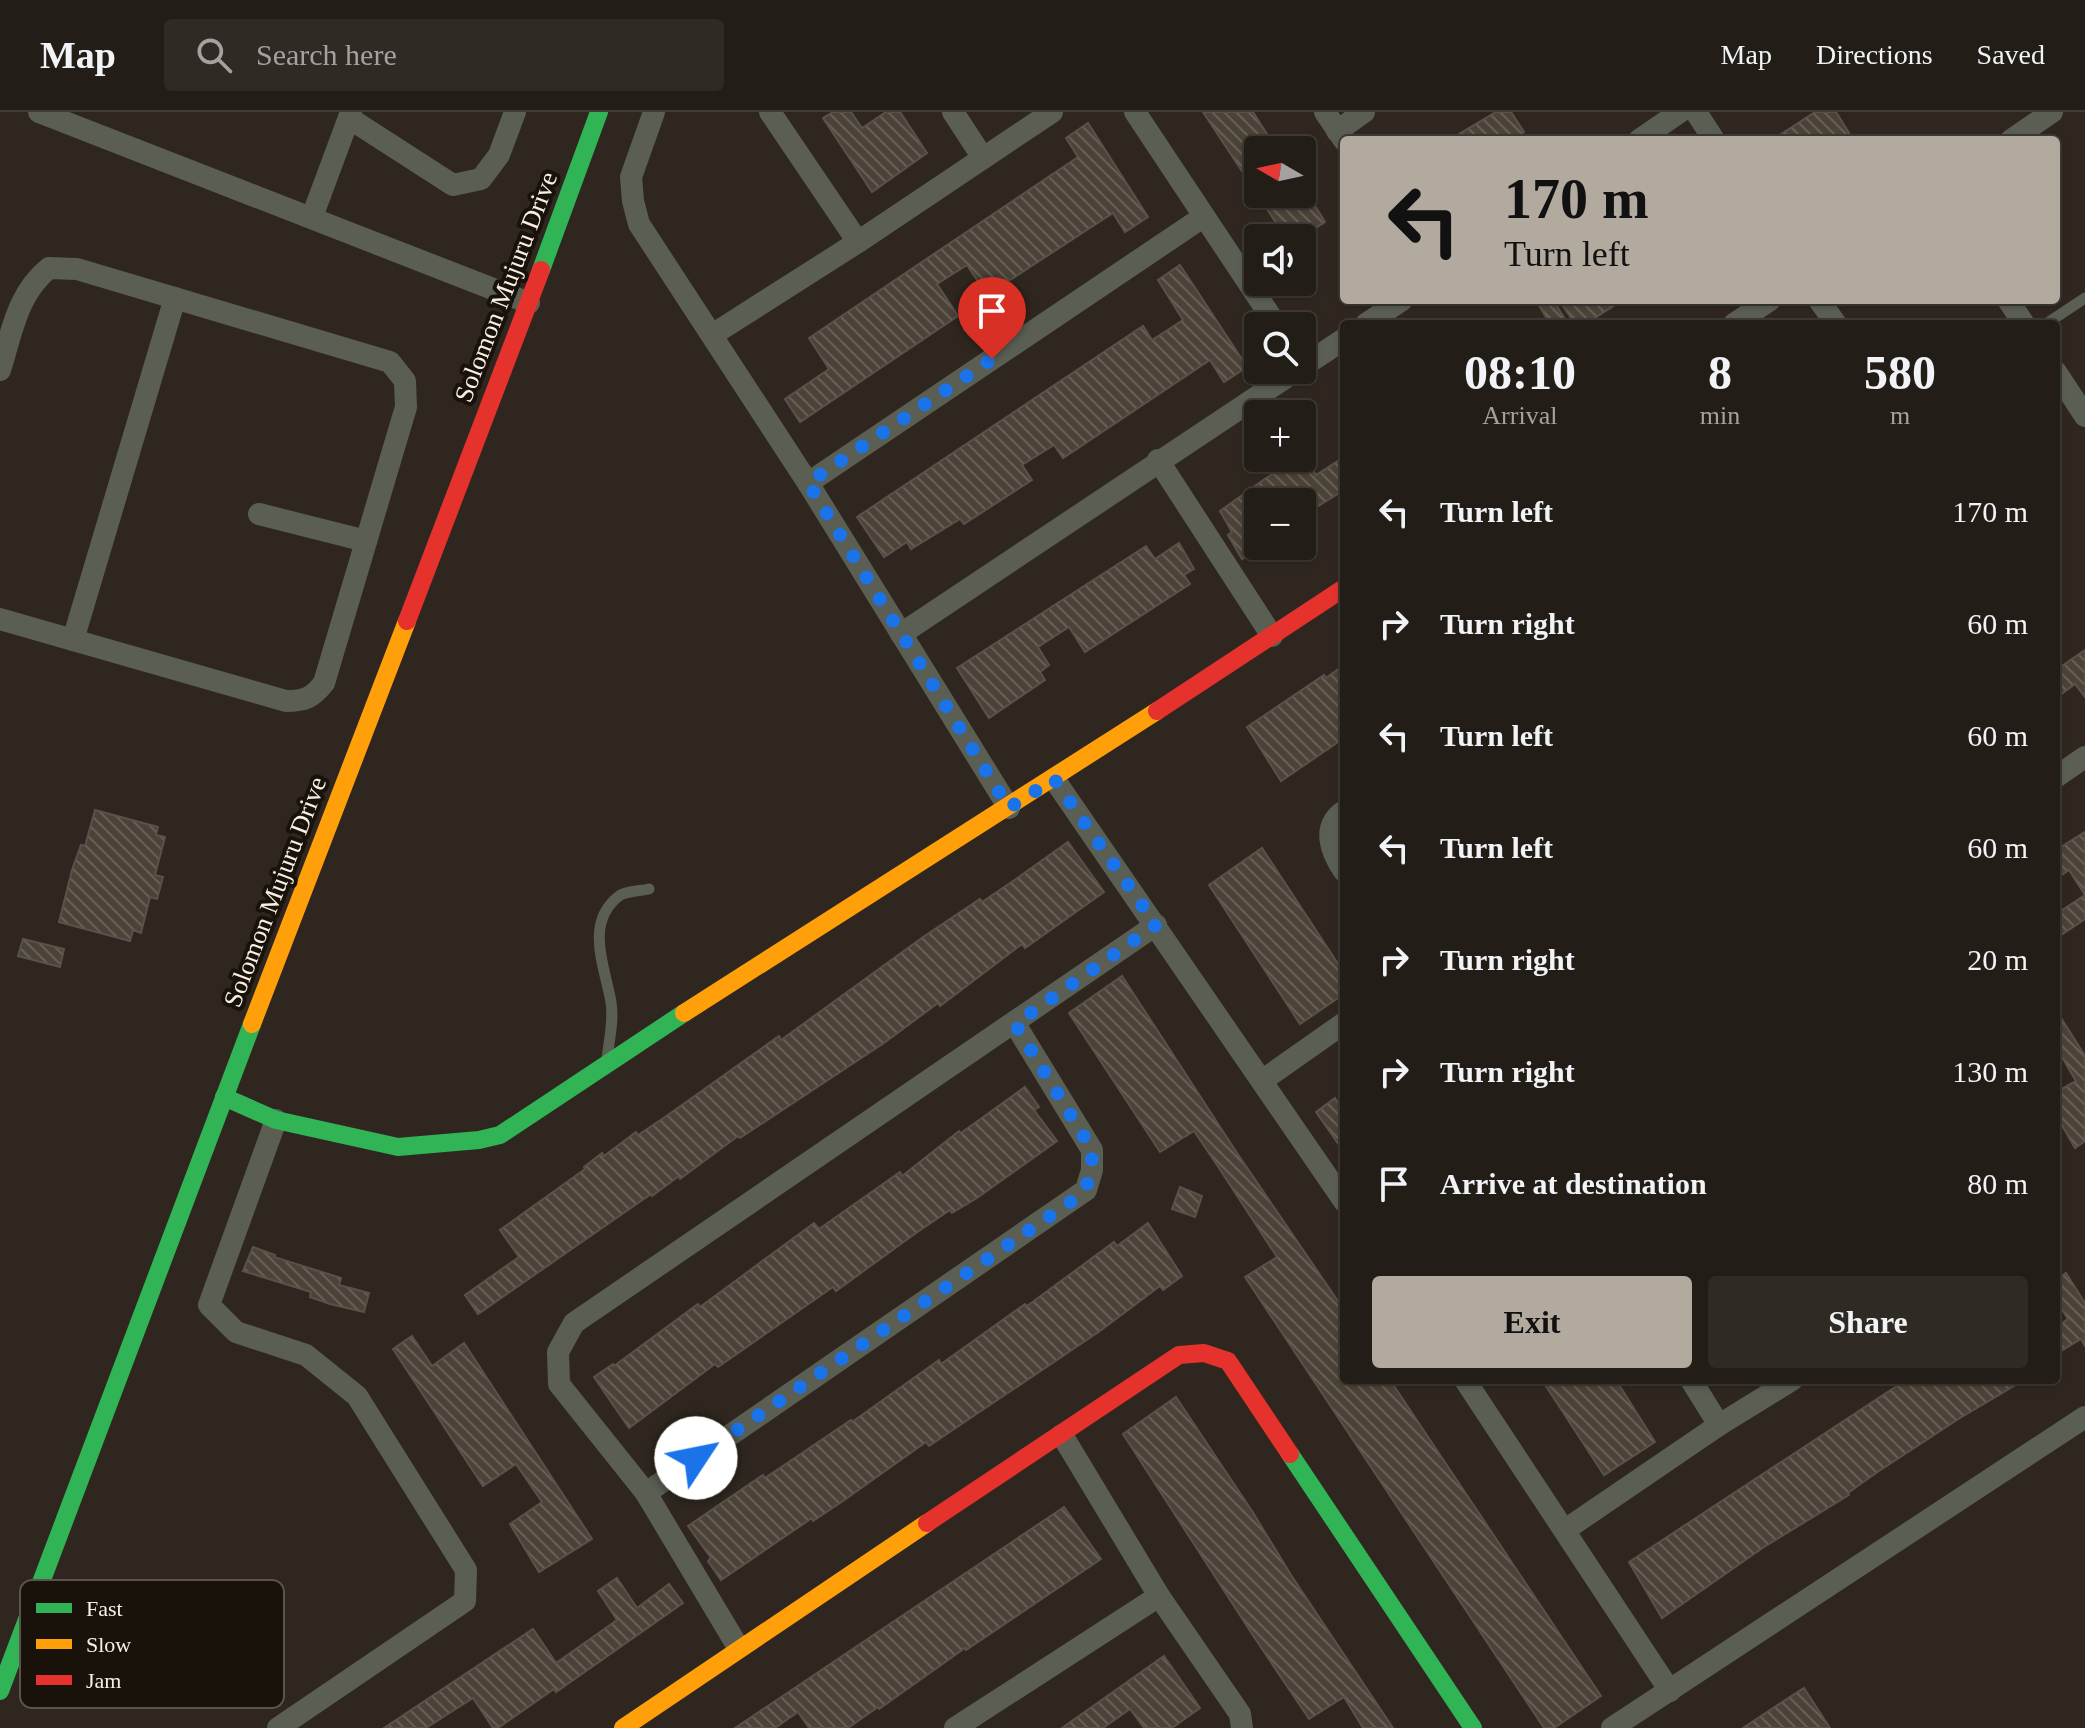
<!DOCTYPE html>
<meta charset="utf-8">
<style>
:root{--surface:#231d17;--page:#2f2a24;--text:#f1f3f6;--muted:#a3a2a1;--line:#403b36;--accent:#b2a99f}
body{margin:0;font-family:"Times New Roman",serif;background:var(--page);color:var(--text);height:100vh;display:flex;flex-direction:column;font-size:30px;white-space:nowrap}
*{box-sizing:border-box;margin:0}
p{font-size:26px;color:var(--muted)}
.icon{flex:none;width:44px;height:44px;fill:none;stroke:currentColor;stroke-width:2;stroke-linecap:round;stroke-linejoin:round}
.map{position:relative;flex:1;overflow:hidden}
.side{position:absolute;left:1340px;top:208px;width:720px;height:1064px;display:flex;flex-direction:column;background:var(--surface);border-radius:8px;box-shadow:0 2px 6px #0004,0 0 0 2px var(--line)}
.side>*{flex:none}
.top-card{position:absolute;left:1340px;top:24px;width:720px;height:168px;border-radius:8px;box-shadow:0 2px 6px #0004,0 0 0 2px var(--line);background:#b2a99f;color:#111;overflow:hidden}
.needle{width:52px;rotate:279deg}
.controls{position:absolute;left:1244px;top:24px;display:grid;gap:16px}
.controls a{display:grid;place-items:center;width:72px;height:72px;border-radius:8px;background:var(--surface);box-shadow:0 2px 6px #0004,0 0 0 2px var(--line);font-size:40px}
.pin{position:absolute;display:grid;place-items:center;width:68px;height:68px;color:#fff;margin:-82px -34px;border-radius:50% 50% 50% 0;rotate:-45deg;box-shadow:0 0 8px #0007}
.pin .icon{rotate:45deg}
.me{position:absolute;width:88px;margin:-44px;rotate:56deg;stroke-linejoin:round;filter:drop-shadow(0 0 6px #0008)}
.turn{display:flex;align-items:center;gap:28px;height:168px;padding:0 32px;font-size:36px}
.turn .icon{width:104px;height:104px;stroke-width:2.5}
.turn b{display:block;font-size:56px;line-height:68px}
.eta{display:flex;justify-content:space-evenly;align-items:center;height:136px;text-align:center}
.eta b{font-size:48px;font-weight:800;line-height:56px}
.cta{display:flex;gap:16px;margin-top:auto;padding:16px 32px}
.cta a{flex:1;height:92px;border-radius:8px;background:var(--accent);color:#111;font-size:32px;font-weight:800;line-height:92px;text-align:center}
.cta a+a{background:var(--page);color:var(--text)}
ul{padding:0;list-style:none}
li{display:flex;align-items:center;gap:24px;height:112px;padding:0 32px}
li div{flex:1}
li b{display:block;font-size:30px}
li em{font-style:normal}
header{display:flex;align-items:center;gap:48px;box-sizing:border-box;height:112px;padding:0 40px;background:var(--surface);border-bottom:2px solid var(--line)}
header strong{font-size:38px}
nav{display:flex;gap:44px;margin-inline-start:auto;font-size:28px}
.search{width:560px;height:72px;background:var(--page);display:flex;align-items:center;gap:20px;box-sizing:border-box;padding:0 28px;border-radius:8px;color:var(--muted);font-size:30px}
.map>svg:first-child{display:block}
.building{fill:url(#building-back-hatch);stroke:#59524b;stroke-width:2}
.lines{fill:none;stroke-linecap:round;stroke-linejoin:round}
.lane{stroke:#5a5e53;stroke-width:11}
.street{stroke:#5a5e53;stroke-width:22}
.fast{stroke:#30b455;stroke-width:18}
.slow{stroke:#ff9f0a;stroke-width:18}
.jam{stroke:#e5322d;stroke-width:18}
.route{stroke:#1a73e8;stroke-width:14;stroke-dasharray:0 25.2}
.labels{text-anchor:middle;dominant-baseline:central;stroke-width:8;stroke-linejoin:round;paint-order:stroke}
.street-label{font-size:26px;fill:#f8efe4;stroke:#19120b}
.key{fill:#19120b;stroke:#5c544c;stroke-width:2}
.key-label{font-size:22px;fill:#f8efe4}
</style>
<header>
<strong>Map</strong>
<div class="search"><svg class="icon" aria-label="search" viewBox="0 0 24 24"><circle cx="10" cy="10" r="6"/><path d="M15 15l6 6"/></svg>Search here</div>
<nav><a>Map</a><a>Directions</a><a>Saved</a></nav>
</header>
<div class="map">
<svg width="2085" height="1616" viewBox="0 0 2085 1616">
<defs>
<pattern id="building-back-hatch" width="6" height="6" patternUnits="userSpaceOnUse" patternTransform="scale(2)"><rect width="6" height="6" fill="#4c4338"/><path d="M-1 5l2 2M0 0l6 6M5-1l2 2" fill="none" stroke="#675e55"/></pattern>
</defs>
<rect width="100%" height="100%" fill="#2f271f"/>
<g class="building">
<polygon points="833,0 851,0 862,16 886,0 900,0 927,41 872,80 823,6"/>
<polygon points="1203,0 1253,0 1277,38 1258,38 1258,82 1302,82 1304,76 1325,110 1300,126 1286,126"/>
<polygon points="1496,0 1511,0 1524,20 1511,28 1449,28"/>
<polygon points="1815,0 1836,0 1849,21 1838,28 1772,28"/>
<polygon points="1088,11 1148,105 1125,120 1113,101 987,183 967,153 937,172 958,204 800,310 785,287 829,257 809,226 1078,45 1066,26"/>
<polygon points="1180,153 1247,255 1224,270 1210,248 1063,346 1054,333 1022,353 1032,368 964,412 960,407 911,437 907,430 884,445 857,405 1143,214 1152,228 1183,208 1158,168"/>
<polygon points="1536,188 1553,188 1568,212 1550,212"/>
<polygon points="1572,188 1623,188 1585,212 1575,212 1563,194"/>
<polygon points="1304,344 1316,363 1344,345 1344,378 1302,404 1302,390 1258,390 1258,434 1262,434 1242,447 1228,423 1232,420 1220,399 1266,366"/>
<polygon points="1179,431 1194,457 1184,463 1190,472 1085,540 1069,515 1038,535 1049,553 1040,560 1045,568 989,606 957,556 1146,434 1155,447"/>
<polygon points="2085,538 2085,585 2075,572 2056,586 2056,558"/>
<polygon points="1344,553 1344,626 1281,669 1247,615 1324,563 1326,566"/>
<polygon points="95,698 158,715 156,723 165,725 155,763 163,765 157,787 150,785 141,821 133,818 130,829 59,810 72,758 81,733 85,734"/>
<polygon points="2085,720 2085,807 2061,823 2056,815 2056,802 2085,783 2069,758 2056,767 2056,738"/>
<polygon points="1068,730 1104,780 1025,836 1022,832 940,894 938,891 884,931 740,1026 738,1024 680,1067 679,1064 652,1084 651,1082 478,1202 465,1183 519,1145 500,1118 585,1057 584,1055 602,1041 604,1044 636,1020 638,1023 665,1005 779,924 781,928 923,825 980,787 982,790 1013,769"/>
<polygon points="1262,736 1344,861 1344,882 1300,912 1209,773"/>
<polygon points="23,827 64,837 60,855 18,844"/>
<polygon points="1122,864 1237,1041 1344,1198 1344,1268 1390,1268 1601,1584 1554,1616 1544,1616 1245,1165 1277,1145 1215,1050 1194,1019 1160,1040 1069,901"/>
<polygon points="2056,898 2085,944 2085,1029 2075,1036 2056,1003 2056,980 2076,969 2056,935"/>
<polygon points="1025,975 1039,995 1034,998 1057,1029 977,1086 952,1101 950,1098 916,1121 836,1179 833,1175 718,1255 715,1252 629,1316 594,1265 613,1252 614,1254 698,1192 700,1195 814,1111 819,1117 900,1060 902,1064 959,1019 961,1021"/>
<polygon points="1335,986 1344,999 1344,1040 1316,1000"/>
<polygon points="1180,1075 1202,1084 1195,1105 1172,1097"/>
<polygon points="1148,1111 1182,1164 1163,1178 1160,1174 1100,1219 929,1334 926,1330 843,1389 813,1409 812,1406 721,1468 708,1449 711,1446 688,1414 763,1363 765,1366 851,1308 852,1310 939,1248 941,1252 1025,1192 1027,1194 1114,1130 1117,1134"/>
<polygon points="253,1135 275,1143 274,1145 341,1166 339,1173 369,1181 364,1200 330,1192 310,1185 311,1180 243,1159"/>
<polygon points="2066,1161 2085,1191 2085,1234 2081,1227 2056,1242 2056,1215 2068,1207 2056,1188 2056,1168"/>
<polygon points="412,1224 432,1254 464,1231 592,1427 539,1460 510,1412 542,1390 516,1352 483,1374 393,1237"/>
<polygon points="1542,1268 1616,1268 1655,1330 1604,1363"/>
<polygon points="1906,1268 2024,1268 1960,1306 1876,1361 1848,1381 1849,1383 1764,1435 1662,1506 1629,1450"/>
<polygon points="1176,1285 1252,1399 1291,1463 1393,1616 1363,1616 1344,1585 1309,1607 1252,1522 1123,1322"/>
<polygon points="1064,1395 1101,1447 966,1538 965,1536 879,1597 878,1595 848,1616 809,1616 798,1600 775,1616 735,1616"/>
<polygon points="617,1466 637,1496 669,1472 683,1491 556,1580 554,1577 498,1616 493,1616 473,1586 426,1616 384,1616 533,1517 556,1551 617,1508 598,1479"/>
<polygon points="1164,1544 1200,1596 1172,1616 1144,1616 1130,1597 1103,1616 1062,1616"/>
<polygon points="1804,1576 1830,1616 1743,1616 1776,1594"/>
</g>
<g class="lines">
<g class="lane">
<polyline points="2046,212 2085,186"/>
<path d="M607,947C609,928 614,909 611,890C605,855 584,811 619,784C625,779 640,779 649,777"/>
</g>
<g class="street">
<polyline points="39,0 529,191"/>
<polyline points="654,0 631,65 633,89 639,112 808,371 1009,696"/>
<polyline points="770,0 858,130"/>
<polyline points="953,0 983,46"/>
<polyline points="1135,0 1277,214"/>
<polyline points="1325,0 1344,28"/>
<polyline points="1696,0 1714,28"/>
<polyline points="349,6 453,73 481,67 499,43 515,0"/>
<polyline points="1337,19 1364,0"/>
<polyline points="1639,28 1680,0"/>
<polyline points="2011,28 2052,0"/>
<polyline points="312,105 351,0"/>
<polyline points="1819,188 1836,212"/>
<polyline points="2008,188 2024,212"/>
<polyline points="1366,212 1402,188"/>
<polyline points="1734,212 1770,188"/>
<polyline points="712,223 858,130 1052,0"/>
<polyline points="1302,255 1344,227"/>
<path d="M0,258C12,220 17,182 49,156L77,157L390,250L405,269L406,295L324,571C312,586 305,589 286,589L0,507"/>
<polyline points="2056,260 2085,304"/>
<polyline points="1158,348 1272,524"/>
<polyline points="808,371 1203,105"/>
<polyline points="259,402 366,429"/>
<polyline points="901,522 1297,258"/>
<polyline points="73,528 175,186"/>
<polyline points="2056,665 2085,645"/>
<polyline points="1054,667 1344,1089"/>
<path d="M1344,699C1321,715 1331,740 1344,759"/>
<polyline points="1263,968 1344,911"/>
<polyline points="276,1008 209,1193 236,1220 306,1243 357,1284 466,1458 465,1489 278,1616"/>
<polyline points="1465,1268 1670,1579"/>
<polyline points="1691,1268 1719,1313"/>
<polyline points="646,1381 1086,1078 1092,1058 1092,1038 1015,912"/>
<polyline points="1565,1418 1719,1313 1792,1268"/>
<polyline points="1159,1484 1240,1602 1242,1616"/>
<polyline points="738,1535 646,1381 559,1272 558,1240 574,1211 1156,813"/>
<polyline points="955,1616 1159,1484 1062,1323"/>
<polyline points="1612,1616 2085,1305"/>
</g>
<g class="fast">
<polyline points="541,158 599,0"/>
<polyline points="224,985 276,1008 398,1035 479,1028 500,1023 684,901"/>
<polyline points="1290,1342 1473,1616"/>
<polyline points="0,1579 252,912"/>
</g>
<g class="slow">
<polyline points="684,901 1157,599"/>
<polyline points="252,912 407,509"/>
<polyline points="623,1616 927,1411"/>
</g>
<g class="jam">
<polyline points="407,509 541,158"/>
<polyline points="1157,599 1344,476"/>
<polyline points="927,1411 1179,1243 1204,1241 1228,1249 1290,1342"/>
</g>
</g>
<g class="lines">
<path class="route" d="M696,1346L1075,1087C1091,1074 1092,1059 1092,1038L1015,912L1156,813L1054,667L1009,696L808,371L992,247"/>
</g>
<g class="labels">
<g class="street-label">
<text transform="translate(506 175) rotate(-69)">Solomon Mujuru Drive</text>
<text transform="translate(275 780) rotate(-69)">Solomon Mujuru Drive</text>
</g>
</g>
<rect x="20" y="1468" width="264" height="128" rx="12" class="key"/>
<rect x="36" y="1491" width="36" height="10" fill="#30b455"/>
<rect x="36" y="1527" width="36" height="10" fill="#ff9f0a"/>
<rect x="36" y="1563" width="36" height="10" fill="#e5322d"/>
<g class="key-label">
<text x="86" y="1504">Fast</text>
<text x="86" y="1540">Slow</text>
<text x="86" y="1576">Jam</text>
</g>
</svg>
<div class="controls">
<a><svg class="needle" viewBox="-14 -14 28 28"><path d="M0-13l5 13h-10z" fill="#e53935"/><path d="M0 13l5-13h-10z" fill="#a3a2a1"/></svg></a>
<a><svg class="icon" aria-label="sound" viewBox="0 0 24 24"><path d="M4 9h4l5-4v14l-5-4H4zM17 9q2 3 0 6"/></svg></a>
<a><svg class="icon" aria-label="search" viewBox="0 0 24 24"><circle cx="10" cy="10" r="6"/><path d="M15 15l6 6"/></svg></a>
<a>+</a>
<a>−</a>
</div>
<div class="pin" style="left:992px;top:247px;background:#d93025"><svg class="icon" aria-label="arrive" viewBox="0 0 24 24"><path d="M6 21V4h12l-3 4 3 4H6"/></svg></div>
<svg class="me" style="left:696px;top:1346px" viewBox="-20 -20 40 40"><circle r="19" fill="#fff"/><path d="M0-13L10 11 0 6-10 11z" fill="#1a73e8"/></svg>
<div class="top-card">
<div class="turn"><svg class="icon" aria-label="left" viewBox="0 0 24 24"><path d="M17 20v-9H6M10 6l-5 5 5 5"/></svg><div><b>170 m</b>Turn left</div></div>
</div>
<section class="side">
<div class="eta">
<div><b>08:10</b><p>Arrival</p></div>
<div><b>8</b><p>min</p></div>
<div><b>580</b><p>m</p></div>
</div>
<ul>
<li><svg class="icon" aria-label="left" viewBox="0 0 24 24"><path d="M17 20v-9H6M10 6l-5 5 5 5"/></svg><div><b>Turn left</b></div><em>170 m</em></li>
<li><svg class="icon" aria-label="right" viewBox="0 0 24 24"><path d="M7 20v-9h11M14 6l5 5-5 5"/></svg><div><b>Turn right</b></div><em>60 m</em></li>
<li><svg class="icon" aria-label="left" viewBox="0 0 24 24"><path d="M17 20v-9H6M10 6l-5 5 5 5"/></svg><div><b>Turn left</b></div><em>60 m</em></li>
<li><svg class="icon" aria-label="left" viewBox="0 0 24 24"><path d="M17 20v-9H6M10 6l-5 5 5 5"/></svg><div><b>Turn left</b></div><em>60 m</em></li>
<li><svg class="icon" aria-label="right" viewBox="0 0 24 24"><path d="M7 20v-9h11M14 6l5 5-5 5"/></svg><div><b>Turn right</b></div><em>20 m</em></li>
<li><svg class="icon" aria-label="right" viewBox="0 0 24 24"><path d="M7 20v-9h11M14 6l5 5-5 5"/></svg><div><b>Turn right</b></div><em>130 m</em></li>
<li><svg class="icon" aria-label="arrive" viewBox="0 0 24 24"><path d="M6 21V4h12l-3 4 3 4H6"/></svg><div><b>Arrive at destination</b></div><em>80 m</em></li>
</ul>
<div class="cta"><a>Exit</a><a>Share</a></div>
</section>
</div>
